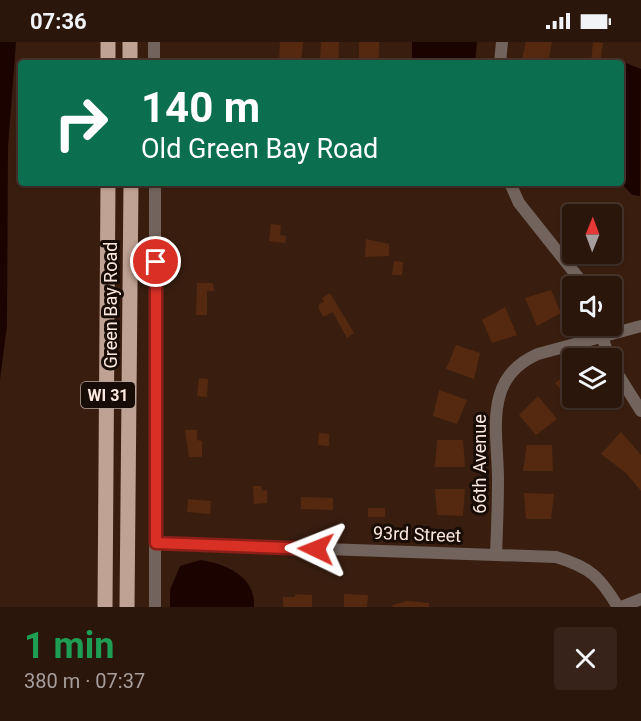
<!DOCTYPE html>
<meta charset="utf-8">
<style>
:root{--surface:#2b160c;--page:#37231a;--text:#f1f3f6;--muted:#a69f9d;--line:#47352d}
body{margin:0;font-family:Roboto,sans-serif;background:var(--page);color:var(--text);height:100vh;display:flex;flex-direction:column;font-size:22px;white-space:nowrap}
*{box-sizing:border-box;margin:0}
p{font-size:20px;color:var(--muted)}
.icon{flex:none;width:33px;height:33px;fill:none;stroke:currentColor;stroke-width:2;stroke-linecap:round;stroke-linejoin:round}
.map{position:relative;height:565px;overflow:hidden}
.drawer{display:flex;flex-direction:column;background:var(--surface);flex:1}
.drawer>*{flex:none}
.hud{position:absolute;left:18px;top:18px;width:606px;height:126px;border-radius:6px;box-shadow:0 2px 4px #0004,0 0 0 2px var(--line);background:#0b6e4f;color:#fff;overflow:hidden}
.needle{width:39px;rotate:1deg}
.tools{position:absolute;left:562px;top:162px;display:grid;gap:12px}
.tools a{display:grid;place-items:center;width:60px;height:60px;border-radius:6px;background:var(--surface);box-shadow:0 2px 4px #0004,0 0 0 2px var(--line);font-size:30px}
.pin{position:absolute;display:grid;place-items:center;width:51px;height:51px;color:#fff;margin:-26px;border:3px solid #fff;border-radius:50%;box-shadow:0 2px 6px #0007}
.me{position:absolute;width:66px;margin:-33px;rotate:272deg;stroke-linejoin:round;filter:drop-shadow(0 0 4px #0008)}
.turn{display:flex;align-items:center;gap:21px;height:126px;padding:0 24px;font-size:27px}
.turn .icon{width:78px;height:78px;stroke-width:2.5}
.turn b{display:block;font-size:42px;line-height:51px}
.round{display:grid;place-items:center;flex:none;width:63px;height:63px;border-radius:6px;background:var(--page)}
.overview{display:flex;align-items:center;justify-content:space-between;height:102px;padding:0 24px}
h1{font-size:36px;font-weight:700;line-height:45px;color:#1e9e55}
.status{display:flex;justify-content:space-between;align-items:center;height:42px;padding:0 30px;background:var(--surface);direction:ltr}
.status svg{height:16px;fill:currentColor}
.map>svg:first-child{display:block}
.water{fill:#1b0400}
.building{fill:#55290f}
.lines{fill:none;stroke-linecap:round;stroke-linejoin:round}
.minor{stroke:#72645d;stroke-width:12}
.major{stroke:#bfa293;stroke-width:15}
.route-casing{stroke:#8d1f18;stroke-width:15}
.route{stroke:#d93025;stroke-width:10}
.labels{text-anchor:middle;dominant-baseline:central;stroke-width:6;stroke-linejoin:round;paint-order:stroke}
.shield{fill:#180c06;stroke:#b7a69e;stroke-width:1.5}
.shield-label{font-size:16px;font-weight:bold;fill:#fbe8df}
.street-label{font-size:18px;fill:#fbe8df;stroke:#180c06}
</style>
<div class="status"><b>07:36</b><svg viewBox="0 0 49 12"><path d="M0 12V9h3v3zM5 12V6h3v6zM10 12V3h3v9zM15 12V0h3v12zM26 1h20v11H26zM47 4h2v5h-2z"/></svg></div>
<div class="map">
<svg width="641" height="565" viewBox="0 0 641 565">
<rect width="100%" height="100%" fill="#391e10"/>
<g class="water">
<polygon points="0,0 16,0 8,105 7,284 0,338"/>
<polygon points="412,0 477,0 475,21 412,21"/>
<polygon points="626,21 641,27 640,154 632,153 621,141 621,42"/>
<path d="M201,518C227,522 256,535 254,565H170V548L180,524Z"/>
</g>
<g class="building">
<polygon points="280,0 303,0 301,21 279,21"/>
<polygon points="321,0 339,0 338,21 320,21"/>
<rect x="359" y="0" width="20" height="21"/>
<polygon points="526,0 552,0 548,21 521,21"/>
<polygon points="593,0 603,1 600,21 591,21"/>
<polygon points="271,182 281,183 280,193 286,194 285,201 269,199"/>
<polygon points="366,197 389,202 389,214 365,215"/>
<polygon points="394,219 403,220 402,233 392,233"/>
<polygon points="197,241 213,241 214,249 207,249 207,273 196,273"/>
<polygon points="551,248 561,271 537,284 525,256"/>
<polygon points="330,251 354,291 347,296 333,270 323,275 319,267 319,262 324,260 322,256"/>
<polygon points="505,265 517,293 492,301 482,278"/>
<polygon points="456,303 480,311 474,337 446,327"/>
<polygon points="573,328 573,356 584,356 575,364 555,341"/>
<polygon points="199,336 208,337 207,355 197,354"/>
<polygon points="439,348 467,358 457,382 433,374"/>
<polygon points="538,354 557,377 536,393 519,373"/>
<polygon points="185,388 197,388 197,398 202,399 202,415 189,415"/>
<polygon points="621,390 641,413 641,449 626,431 601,412"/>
<polygon points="319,391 329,392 329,404 318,403"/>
<polygon points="437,398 463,398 465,425 435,425"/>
<polygon points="527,403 552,403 553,429 523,429"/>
<polygon points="253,444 261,444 262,449 267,448 267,461 254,462"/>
<polygon points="435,447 465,447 463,474 437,473"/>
<polygon points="524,451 554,452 551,477 526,477"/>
<polygon points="301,455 333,456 333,468 301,467"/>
<polygon points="188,457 211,459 210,472 187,470"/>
<rect x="368" y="466" width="17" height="9"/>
<polygon points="295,552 312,553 312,565 283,565 283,555 295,555"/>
<polygon points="344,552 368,553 367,565 344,565"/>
<polygon points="407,559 429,561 429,565 393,565 392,563"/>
</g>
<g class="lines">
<g class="minor">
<polyline points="154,21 154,0"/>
<polyline points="500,21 502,0"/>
<polyline points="510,141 519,161 585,244"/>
<polyline points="599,284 609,316"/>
<polyline points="612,323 641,369"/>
<path d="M156,501L556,515C590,525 600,535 618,565"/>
<path d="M496,513C497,488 498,463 498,438C498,390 482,336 538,312L641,284"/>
<polyline points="155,565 155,141"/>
<polyline points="621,565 641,557"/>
</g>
<g class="major">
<polyline points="108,0 108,21"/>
<polyline points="130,0 130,21"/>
<polyline points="105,565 108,141"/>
<polyline points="127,565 131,141"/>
</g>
</g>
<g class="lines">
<defs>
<polyline id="route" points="156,220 156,501 316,507"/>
</defs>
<use href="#route" class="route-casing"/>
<use href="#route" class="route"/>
</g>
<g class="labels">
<rect class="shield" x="81" y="340" width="54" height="26" rx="4.5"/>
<g class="shield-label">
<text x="108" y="353">WI 31</text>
</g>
<g class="street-label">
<text transform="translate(110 263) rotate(-90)">Green Bay Road</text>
<text transform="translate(479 422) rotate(-90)">66th Avenue</text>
<text transform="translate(417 492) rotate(2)">93rd Street</text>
</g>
</g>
</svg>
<div class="tools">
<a><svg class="needle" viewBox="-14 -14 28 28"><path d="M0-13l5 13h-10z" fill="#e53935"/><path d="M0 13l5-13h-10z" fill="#a69f9d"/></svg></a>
<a><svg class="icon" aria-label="sound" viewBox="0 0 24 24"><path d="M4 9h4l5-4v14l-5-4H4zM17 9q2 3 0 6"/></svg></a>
<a><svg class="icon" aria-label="layers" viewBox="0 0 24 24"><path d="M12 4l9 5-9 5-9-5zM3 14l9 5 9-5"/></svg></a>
</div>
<div class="pin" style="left:156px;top:220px;background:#d93025"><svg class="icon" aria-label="arrive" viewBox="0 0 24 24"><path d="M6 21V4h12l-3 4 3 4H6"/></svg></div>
<svg class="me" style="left:316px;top:507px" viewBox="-20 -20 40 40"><path d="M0-17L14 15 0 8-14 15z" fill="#d93025" stroke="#fff" stroke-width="4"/></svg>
<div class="hud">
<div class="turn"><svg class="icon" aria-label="right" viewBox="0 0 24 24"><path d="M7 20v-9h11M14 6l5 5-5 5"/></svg><div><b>140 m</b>Old Green Bay Road</div></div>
</div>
</div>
<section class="drawer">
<div class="overview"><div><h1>1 min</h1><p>380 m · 07:37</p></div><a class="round"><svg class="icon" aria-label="close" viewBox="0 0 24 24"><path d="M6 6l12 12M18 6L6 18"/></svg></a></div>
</section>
